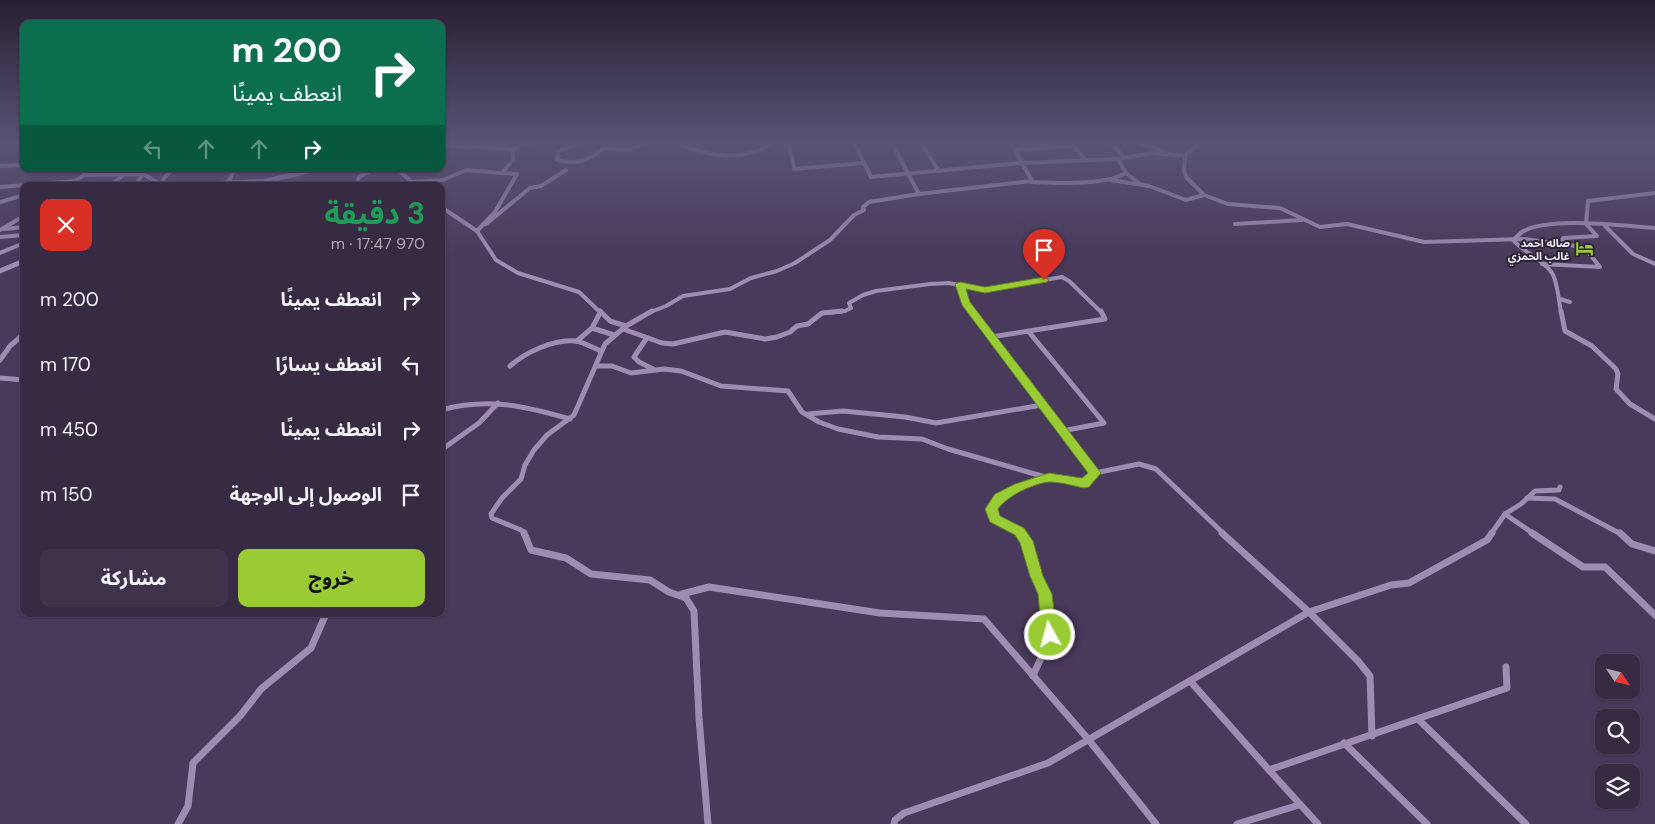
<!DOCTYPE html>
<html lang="ar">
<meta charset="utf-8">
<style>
:root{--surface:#372b44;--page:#3e334b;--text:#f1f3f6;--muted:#aaa7b2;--line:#51475d;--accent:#99cb35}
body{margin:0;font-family:"DM Sans","Noto Sans Arabic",sans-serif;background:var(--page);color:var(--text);direction:rtl;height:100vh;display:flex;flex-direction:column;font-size:19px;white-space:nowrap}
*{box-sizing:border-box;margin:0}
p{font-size:16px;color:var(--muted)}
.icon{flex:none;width:28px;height:28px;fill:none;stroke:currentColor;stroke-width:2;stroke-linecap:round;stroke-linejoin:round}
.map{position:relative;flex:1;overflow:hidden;direction:ltr}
.panel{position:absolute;left:20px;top:182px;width:425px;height:435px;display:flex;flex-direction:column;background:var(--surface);border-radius:10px;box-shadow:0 1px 4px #0004,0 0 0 1px var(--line);direction:rtl}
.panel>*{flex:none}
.top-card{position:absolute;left:20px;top:20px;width:425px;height:152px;border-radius:10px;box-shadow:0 1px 4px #0004,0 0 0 1px var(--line);direction:rtl;background:#0b6e4f;color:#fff;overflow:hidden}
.needle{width:32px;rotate:125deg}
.buttons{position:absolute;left:1595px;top:654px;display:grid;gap:10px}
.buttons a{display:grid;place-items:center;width:45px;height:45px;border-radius:10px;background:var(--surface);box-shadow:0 1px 4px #0004,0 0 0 1px var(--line);font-size:25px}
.pin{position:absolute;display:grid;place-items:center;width:42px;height:42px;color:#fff;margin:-51px -21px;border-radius:50% 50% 50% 0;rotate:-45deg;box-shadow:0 0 5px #0007}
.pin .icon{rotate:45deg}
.me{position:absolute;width:55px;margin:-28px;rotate:353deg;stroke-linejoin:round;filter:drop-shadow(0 0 4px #0008)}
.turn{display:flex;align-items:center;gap:18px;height:105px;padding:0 20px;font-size:22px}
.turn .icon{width:65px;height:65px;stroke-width:2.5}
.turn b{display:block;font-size:35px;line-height:42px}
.lanes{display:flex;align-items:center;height:48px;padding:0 20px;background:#0003;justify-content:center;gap:25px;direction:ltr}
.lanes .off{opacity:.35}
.round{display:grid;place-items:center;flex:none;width:52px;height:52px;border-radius:10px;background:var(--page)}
.summary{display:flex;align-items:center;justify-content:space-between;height:85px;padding:0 20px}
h1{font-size:30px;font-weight:700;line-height:38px;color:#1e9e55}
.action{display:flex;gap:10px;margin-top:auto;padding:10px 20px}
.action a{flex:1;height:58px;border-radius:10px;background:var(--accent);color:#111;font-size:20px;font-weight:700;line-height:58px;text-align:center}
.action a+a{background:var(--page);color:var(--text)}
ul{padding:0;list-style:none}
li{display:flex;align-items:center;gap:15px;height:65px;padding:0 20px}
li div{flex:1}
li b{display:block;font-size:19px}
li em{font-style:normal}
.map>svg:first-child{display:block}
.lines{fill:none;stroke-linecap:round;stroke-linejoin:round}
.minor-far2{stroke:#9e8cb2;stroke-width:4}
.minor-far1{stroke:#9e8cb2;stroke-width:5}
.minor{stroke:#9e8cb2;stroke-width:7}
.tertiary{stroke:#9e8cb2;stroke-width:5}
.route{fill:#99cb35;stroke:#638422}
.labels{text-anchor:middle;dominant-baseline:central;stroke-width:4;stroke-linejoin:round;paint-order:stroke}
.far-poi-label{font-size:11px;font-weight:bold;fill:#f1e8fc;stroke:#2b2433;text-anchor:end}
</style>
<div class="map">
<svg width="1655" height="824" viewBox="0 0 1655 824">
<rect width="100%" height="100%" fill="#49395a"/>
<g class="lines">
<g class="minor-far2">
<path d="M578,143L558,152L557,160C575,165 589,161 603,148L630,149L645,143"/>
<path d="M683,143L682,146C717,158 741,161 774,143"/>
<polyline points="789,143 794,169 864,163 855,143"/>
<polyline points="892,143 919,194 1032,181 1011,143"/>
<polyline points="921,143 939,171"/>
<polyline points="1111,143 1124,157"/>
<polyline points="1138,143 1163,151"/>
<polyline points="1198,143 1185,156 1184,170 1186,177 1204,195 1228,204 1280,208 1320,227 1347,224 1424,242 1523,239 1584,247 1600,267 1542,264"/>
<polyline points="1073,145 1085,160"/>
<polyline points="1046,148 1074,146"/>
<polyline points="1015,149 1046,148 1043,143"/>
<polyline points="512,151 521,144 529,143"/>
<polyline points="1118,159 1152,153 1185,156"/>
<path d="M864,163L871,177L1021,163L1118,159L1126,173C1102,186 1058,183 1031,182"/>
<polyline points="0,166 24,165"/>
<polyline points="397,169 416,186"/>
<polyline points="1126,173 1140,184"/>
<polyline points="84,175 143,174 162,185"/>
<polyline points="1111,180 1149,186 1186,200 1204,195"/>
<polyline points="228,182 235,169"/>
<polyline points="411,182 443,180 466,170 502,173 513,160 512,149 441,145"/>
<polyline points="356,185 359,177 374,169"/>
<polyline points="67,186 94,169"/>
<polyline points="109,186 125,174"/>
<polyline points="135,186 143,174"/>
<polyline points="162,186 164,178 173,169"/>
<polyline points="180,186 191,184 261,181"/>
<polyline points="0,187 75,181"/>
<polyline points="0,202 24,195"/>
<polyline points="441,207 477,231 496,260 518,273 579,292 601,313"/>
<polyline points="486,224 530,188 541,186 566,170"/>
<polyline points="1235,224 1302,220"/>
<polyline points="1605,226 1633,254 1655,264"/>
<polyline points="4,229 24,227"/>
<polyline points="0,230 24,216"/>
<polyline points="477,231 495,212 517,174 502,173"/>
<polyline points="0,237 24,235"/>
<path d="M1513,240C1523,252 1549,263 1554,277C1558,288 1559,301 1561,313"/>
<path d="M1513,240C1516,238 1519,234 1522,232C1549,216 1623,226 1655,228"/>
<polyline points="1564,244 1562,242 1563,238 1597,236 1586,224 1588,201 1655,193"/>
<polyline points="0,253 24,243"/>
<polyline points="960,284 965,303 972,313"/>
<polyline points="1560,299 1570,302"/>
<polyline points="648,313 666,306 683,296 730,289 751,278 777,271 795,263 830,240 854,215 864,210 863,207 869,202 919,194"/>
<polyline points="828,313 845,311 851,308 849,303 863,295 876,291 930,284 949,283 985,290 1062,277 1069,281 1102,313"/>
</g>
<g class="minor-far1">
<polyline points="971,311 1095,473 1139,464 1156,469 1224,534"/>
<polyline points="1561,311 1565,331 1592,346 1616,369 1618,374 1616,389 1630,404 1655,419"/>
<polyline points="626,326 652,311"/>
<polyline points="592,328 614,335"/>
<polyline points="623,329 662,343 673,344 725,332 765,339 777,337 790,332 797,326 808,324 822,313 842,311"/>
<polyline points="1029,332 1104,423 1062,431"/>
<polyline points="991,337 1105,319 1101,311"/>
<polyline points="646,339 634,357 639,362 653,369"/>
<polyline points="577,341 592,328 600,313"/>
<polyline points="0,360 10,346 24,334"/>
<path d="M510,366C526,352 554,339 575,341C584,342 593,348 601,351"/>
<polyline points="597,366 612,366 631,373 664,369 681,371 721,386 788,391 802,412 819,422 838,429 878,437 922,439 948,449 1049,478 1084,483 1095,473"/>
<polyline points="0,378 24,380"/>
<path d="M441,410C488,397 525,406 570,419"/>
<polyline points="808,414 843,411 905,417 936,423 1042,405"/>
<polyline points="441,450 479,423 498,403"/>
<polyline points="1527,498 1555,499 1621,534"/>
<polyline points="1505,514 1534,534"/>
<polyline points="525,534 521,530 492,518 491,514 502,498 521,479 525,465 534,450 547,435 574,415 605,344 626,326 610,321 600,311"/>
<polyline points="1020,534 994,518 992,509 1010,492 1049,478"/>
<polyline points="1491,534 1505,514 1521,504 1535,491 1559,490 1560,487"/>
</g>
<g class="minor">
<polyline points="524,533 531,550 566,558 591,574 650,580 669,592 686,598 694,611 699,718 708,824"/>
<path d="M1019,533C1031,548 1054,617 1050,636C1046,650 1038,663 1033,676"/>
<polyline points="1222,533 1309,612 1358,661 1370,676 1372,736"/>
<polyline points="1532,533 1583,567 1605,567 1655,615"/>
<polyline points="1620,533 1632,544 1655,551"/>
<polyline points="682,594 709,587 880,613 984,619 1088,739 1156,824"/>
<polyline points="1190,681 1269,770 1507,688 1506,667"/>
<polyline points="1419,720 1526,824"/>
<polyline points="1344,743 1427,824"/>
<polyline points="1269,770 1318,824"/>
<polyline points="178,824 188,806 193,763 240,716 261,689 311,648 326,614"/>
<polyline points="894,824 895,820 904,813 1048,763 1309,612 1391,585 1409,583 1487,540 1492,533"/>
<polyline points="1237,824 1299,805"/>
</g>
<g class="tertiary">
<polyline points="246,186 316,169"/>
<polyline points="0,271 24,261"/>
</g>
</g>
<linearGradient id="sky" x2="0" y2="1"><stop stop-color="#281f32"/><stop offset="0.55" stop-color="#595476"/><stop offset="1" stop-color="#595476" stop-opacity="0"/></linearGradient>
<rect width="1655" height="259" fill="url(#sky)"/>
<path class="route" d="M1044,277L1049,280L1047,282L985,293L966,289L970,302L1101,473L1089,487L1084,488C1074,486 1060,482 1049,482C1032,484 1007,496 998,509L1000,516L1024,528L1033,541L1043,576L1052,594L1057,635L1055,639L1050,641L1045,639L1042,635L1038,594L1030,576L1020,543L1015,535L990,522L985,509L995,494L1015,484L1049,473L1082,478L1088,473L962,305L955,284L960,282L985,287Z"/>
<defs>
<symbol id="hotel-bare" viewBox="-9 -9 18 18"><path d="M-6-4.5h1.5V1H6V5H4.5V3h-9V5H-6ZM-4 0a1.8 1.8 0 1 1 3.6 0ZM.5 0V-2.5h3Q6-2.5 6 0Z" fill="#99cb35" stroke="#2b2433" stroke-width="2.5" paint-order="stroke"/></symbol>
</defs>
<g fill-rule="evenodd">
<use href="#hotel-bare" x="1572" y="236" width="25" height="25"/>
</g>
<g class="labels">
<g class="far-poi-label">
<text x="1570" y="243">صاله احمد<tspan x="1570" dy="13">غالب الحمزي</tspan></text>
</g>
</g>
</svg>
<div class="buttons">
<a><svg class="needle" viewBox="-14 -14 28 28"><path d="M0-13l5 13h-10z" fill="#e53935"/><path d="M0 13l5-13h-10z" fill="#aaa7b2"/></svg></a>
<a><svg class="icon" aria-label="search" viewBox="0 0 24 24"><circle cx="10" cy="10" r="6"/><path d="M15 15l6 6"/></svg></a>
<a><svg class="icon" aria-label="layers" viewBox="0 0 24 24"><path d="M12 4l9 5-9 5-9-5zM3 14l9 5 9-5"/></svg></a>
</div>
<div class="pin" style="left:1044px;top:280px;background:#d93025"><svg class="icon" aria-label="arrive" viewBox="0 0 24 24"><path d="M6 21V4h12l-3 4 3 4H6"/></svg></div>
<svg class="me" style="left:1050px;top:635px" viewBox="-20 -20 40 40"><circle r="17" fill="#99cb35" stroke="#fff" stroke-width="3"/><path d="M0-11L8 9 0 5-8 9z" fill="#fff"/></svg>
<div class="top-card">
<div class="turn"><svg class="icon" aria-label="right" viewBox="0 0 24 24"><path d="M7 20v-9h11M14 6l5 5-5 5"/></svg><div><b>200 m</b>انعطف يمينًا</div></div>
<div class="lanes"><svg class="icon off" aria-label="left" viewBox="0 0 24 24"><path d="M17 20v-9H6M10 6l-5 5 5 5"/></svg><svg class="icon off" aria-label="ahead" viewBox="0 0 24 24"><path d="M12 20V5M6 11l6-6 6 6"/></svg><svg class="icon off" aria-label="ahead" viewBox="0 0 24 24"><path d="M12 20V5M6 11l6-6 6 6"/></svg><svg class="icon" aria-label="right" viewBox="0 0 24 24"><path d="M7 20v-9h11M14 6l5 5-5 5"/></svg></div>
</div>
<section class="panel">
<div class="summary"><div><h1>3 دقيقة</h1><p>970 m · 17:47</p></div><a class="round" style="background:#d93025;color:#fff"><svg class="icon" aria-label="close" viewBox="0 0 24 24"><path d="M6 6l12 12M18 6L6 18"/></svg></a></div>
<ul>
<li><svg class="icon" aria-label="right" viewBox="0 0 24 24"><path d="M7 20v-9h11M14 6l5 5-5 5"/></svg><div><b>انعطف يمينًا</b></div><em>200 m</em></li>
<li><svg class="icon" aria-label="left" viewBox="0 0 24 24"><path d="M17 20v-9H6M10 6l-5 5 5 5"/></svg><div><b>انعطف يسارًا</b></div><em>170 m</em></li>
<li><svg class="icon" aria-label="right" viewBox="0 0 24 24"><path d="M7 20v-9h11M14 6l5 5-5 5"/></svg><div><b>انعطف يمينًا</b></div><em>450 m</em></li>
<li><svg class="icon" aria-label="arrive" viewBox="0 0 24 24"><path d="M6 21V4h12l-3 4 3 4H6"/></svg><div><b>الوصول إلى الوجهة</b></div><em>150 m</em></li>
</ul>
<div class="action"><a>خروج</a><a>مشاركة</a></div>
</section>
</div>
